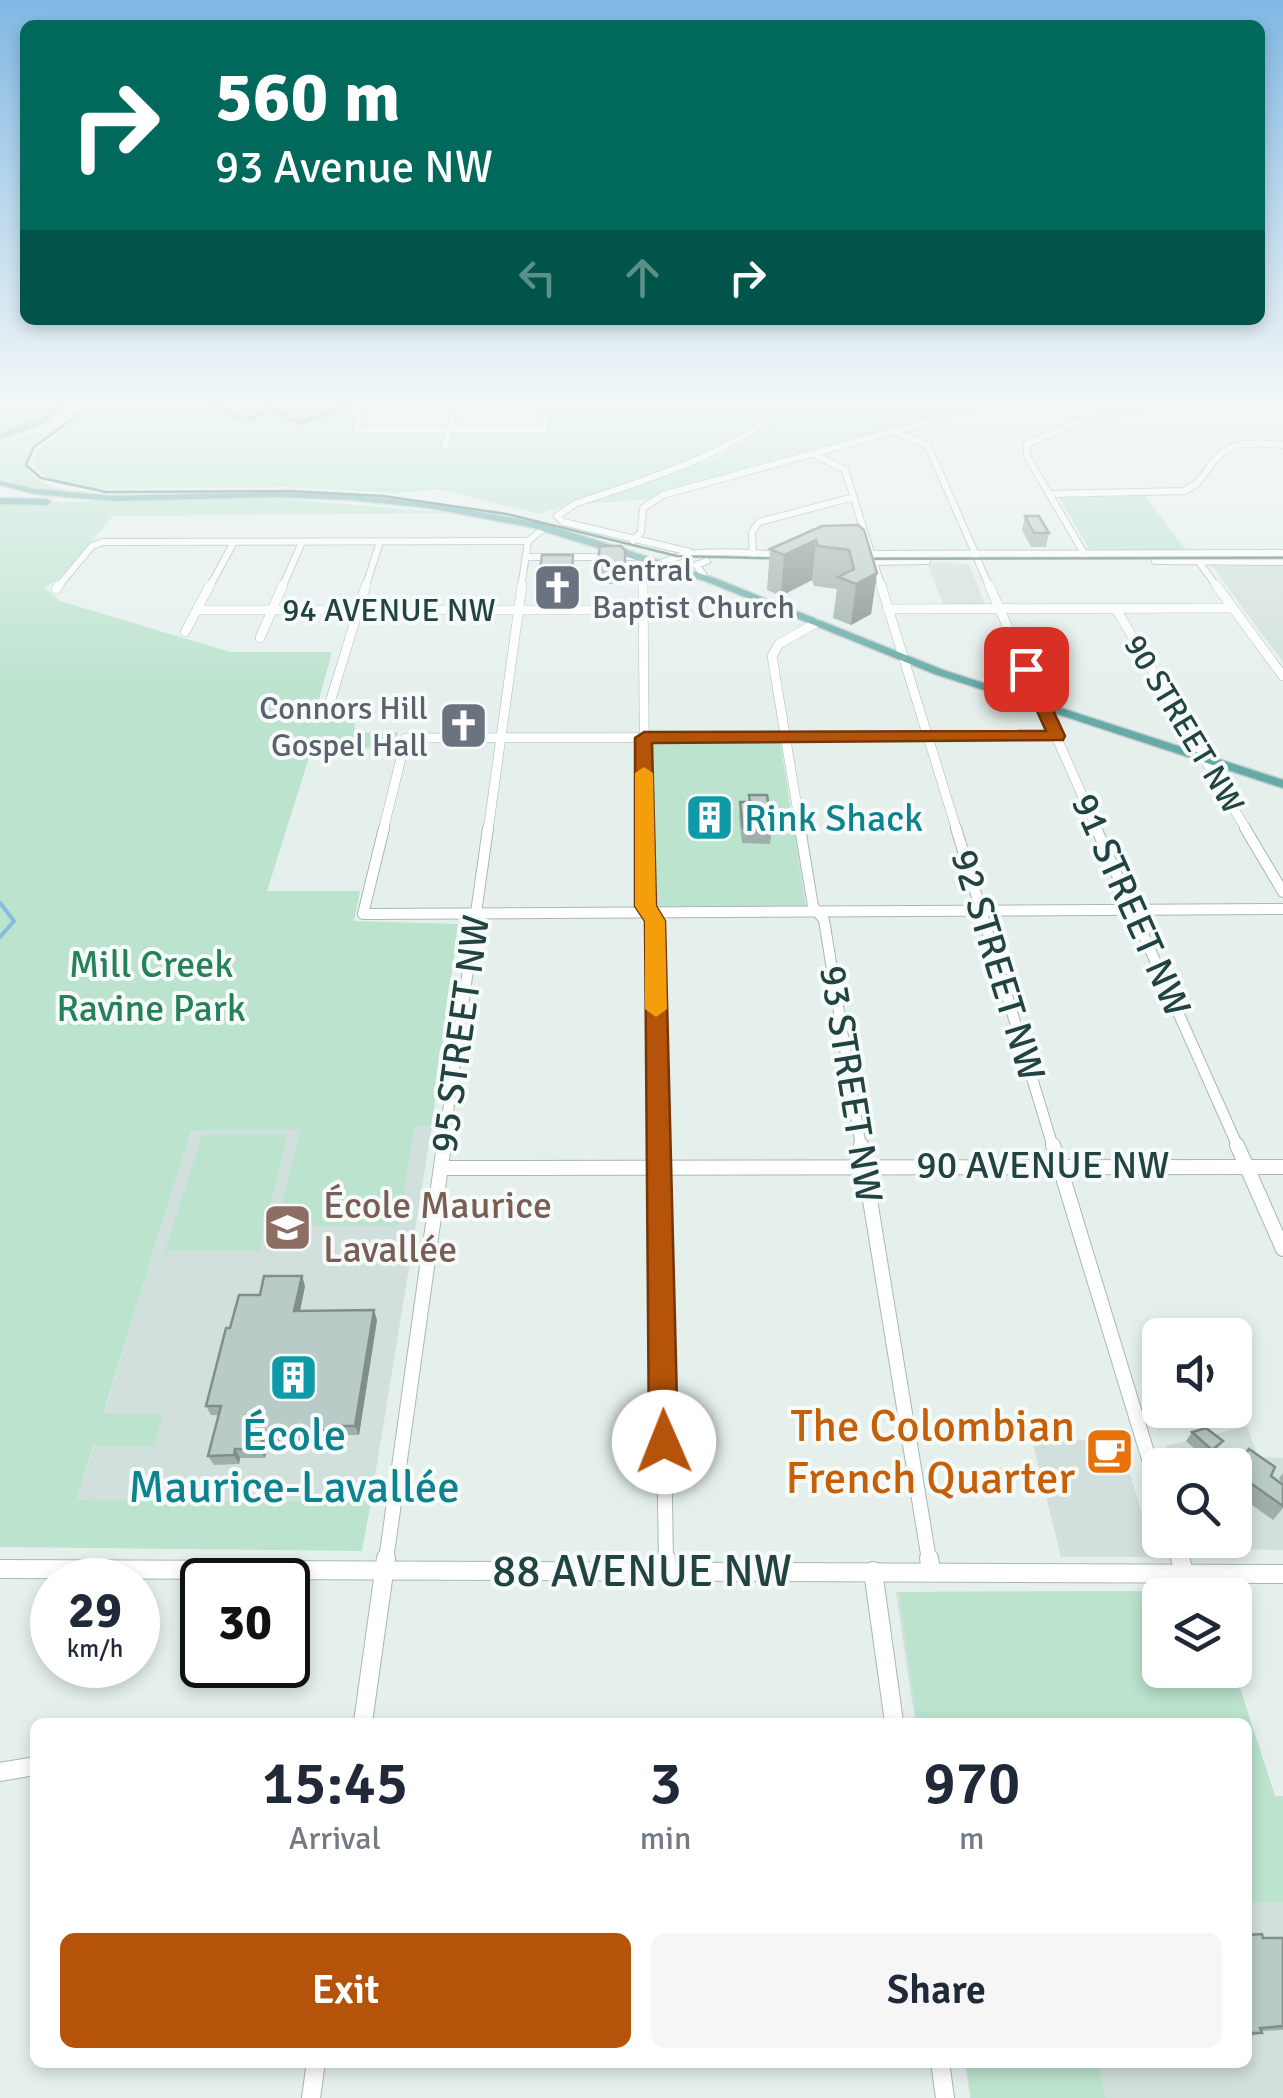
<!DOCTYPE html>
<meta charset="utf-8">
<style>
:root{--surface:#fff;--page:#f6f6f7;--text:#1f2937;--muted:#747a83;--accent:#b45309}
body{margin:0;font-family:Signika,sans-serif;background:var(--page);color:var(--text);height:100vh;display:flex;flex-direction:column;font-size:38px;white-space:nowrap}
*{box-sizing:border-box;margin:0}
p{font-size:32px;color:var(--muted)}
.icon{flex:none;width:55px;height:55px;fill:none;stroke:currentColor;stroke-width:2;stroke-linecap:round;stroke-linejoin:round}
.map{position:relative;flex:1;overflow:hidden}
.details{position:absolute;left:30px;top:1718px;width:1222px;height:350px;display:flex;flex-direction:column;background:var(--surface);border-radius:15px;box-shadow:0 5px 15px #0003}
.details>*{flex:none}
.top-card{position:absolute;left:20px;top:20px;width:1245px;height:305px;border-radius:15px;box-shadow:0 5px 15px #0003;background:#00695c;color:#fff;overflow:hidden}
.tools{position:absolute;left:1142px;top:1318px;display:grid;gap:20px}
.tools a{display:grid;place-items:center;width:110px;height:110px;border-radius:15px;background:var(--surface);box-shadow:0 5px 15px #0003;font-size:50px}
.speed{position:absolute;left:30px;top:1558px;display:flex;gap:20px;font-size:50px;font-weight:700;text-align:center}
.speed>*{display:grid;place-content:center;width:130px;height:130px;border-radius:50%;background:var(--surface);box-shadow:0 5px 15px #0003;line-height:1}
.speed small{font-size:25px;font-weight:400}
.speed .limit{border:5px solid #111;border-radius:15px;background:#fff;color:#111}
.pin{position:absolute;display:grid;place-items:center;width:85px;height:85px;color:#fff;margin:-42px;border-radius:20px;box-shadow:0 5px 15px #0006}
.me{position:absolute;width:110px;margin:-55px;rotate:359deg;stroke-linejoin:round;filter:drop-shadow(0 0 8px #0008)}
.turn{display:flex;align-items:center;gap:35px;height:210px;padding:0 30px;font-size:45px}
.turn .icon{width:130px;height:130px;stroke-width:2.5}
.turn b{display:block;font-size:70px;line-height:85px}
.lanes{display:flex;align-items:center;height:95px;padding:0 30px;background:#0003;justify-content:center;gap:50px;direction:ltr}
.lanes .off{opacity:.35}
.eta{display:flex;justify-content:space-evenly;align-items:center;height:170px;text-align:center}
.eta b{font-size:60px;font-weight:600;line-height:70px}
.cta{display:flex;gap:20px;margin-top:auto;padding:20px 30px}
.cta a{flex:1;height:115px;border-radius:15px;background:var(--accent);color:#fff;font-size:40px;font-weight:600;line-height:115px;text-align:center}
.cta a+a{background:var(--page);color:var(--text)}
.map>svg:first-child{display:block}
.built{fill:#d2e0dd}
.green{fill:#bbe3ce}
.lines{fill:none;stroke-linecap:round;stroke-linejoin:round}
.stream{stroke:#86bddb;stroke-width:4}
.minor-far4-casing{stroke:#a6b9b6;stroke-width:8}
.minor-far3-casing{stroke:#a6b9b6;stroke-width:10}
.minor-far2-casing{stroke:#a6b9b6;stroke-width:12}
.minor-far1-casing{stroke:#a6b9b6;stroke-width:16}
.minor-casing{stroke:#a6b9b6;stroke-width:20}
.major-casing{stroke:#c1cbca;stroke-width:3}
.minor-far4{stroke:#fff;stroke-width:6}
.minor-far3{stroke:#fff;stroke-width:9}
.minor-far2{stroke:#fff;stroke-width:10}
.minor-far1{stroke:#fff;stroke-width:14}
.minor{stroke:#fff;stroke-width:18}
.major{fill:#64aaa6;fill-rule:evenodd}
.tram{stroke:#5c7f7d;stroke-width:2.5}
.wall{fill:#9fafab}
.shaded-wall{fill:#828e8b}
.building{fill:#b9cbc7;stroke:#828e8b;stroke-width:2.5}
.route{fill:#b45309;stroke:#753606;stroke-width:2.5}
.slow{fill:#f59e0b}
.labels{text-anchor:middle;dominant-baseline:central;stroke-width:8;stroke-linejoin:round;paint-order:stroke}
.far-worship-label{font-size:32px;fill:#5b616d;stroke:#f6fbfa;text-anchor:start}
.far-street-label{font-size:32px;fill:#214442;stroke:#f6fbfa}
.culture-label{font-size:38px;fill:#0d838f;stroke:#f6fbfa;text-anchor:start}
.street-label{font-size:38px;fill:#214442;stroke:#f6fbfa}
.park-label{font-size:38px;fill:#25815a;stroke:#f6fbfa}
.education-label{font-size:38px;fill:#785e54;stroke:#f6fbfa;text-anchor:start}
.near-food-label{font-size:45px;fill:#c56008;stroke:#f6fbfa;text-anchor:end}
.near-culture-label{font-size:45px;fill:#0d838f;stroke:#f6fbfa}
.near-street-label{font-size:45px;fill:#214442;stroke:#f6fbfa}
</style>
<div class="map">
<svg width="1283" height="2098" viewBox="0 0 1283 2098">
<rect width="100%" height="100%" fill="#e5f0ed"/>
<g class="built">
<polygon points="927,562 969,564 986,607 944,607"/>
<polygon points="1212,566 1283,566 1283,662 1256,626"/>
<polygon points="432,1126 371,1501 77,1500 191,1131"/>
<polygon points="1247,1426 1258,1457 1283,1458 1283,1550 1219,1549 1205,1540 1235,1540 1235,1465 1172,1465 1166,1446"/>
<polygon points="1032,1440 1120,1440 1155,1557 1061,1557"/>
<polygon points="1209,1591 1210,1595 1160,1595 1160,1670 1234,1670 1275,1796 1283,1796 1283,2098 970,2098 965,2063 1248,2062 1248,1722 915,1722 896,1592"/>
</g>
<g class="green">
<polygon points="0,401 57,401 58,404 37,419 0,433"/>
<path d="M95,401L33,448L25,464C34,487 63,490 85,492L82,495L34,489L0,478V439L48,432Z"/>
<polygon points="102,401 362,401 351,427 358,431 545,430 549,426 553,401 787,401 731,443 656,475 540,514 438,489 398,493 289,487 85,489 50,481 32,464 39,448"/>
<polygon points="796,401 996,401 649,499 586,504 714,459 768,429"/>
<polygon points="1145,496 1187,551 1090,550 1059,498"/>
<polygon points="269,498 456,513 113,516 57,581 44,587 60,601 230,652 332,652 314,717 354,715 355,733 398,732 394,746 311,751 267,891 360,891 354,921 458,924 432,1126 414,1127 399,1225 277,1226 300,1129 191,1131 103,1414 163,1414 154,1446 93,1446 77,1500 371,1501 362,1551 0,1547 0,503"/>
<polygon points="648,740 780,740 806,907 651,907"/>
<polygon points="288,1134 259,1251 165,1251 202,1135"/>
<polygon points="1209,1591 1210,1595 1160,1595 1160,1670 1234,1670 1275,1796 1283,1796 1283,1902 1248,1902 1248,1722 917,1722 899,1592"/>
<polygon points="966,2063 1098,2063 1105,2098 971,2098"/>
</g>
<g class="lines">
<polyline class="stream" points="0,903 14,921 0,937"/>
<defs>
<g id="minor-far4">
<polyline points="366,401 356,429 544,429 549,401"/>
<polyline points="1279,401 1283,401"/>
<polyline points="894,431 928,446 976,555"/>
<polyline points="445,445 458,401"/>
<polyline points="814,454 845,470 882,588"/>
<path d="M1049,494L1184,491C1201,483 1202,476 1213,462C1230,439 1257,443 1283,445"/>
<polyline points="633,541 641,532 643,508 663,495 1004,401"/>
<path d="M690,552L563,522L557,516L575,504C653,477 729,456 793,401"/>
<polyline points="857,554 1283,553"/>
<polyline points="753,555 752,532 759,522 854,497"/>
<polyline points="1085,555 1027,456 1027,444 1076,423 1177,401"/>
<polyline points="526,557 632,557"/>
<polyline points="978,561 990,588"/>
<polyline points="1155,561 1283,562"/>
<polyline points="870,562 927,561"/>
<polyline points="1199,562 1218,588"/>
<polyline points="703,574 696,565 707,561"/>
<polyline points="57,588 92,546 103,542 528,541"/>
<polyline points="209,588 234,542"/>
<polyline points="282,588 302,542"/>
<polyline points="365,588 380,542"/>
<polyline points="521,588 528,541 543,529"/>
<path d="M643,588C652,539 748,554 784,555"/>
</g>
<g id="minor-far3">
<polyline points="643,585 645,831"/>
<polyline points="881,585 957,831"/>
<polyline points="989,585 1098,831"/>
<polyline points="1216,585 1283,676"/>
<polyline points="56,589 59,585"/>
<polyline points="887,609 1232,608"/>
<polyline points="1116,609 1247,831"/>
<polyline points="197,610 642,610"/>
<polyline points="185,632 210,585"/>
<polyline points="260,638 283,585"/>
<polyline points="327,712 366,585"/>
<polyline points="383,831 406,738 1057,737"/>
<polyline points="488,831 522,585"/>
<polyline points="801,831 772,656 779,644 816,623"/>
</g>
<g id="minor-far2">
<polyline points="384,828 363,914 1283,909"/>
<polyline points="645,828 645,906 655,921 659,1147"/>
<polyline points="800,828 813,906 824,920 861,1147"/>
<polyline points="956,828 1053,1147"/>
<polyline points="1096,828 1238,1147"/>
<polyline points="1245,828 1283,892"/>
<polyline points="443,1147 488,828"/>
</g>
<g id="minor-far1">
<polyline points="659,1145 666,1560"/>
<polyline points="861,1145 929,1560"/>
<polyline points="1053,1145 1160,1495"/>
<polyline points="1237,1145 1283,1249"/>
<polyline points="442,1168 1283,1167"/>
<polyline points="1174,1540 1180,1560"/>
<polyline points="386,1560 444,1145"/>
</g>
<g id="minor">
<polyline points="666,1558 666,1571"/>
<polyline points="929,1558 931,1571"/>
<polyline points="1180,1558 1184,1572"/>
<polyline points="0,1569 1283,1574"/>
<polyline points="873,1571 894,1722"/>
<polyline points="363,1722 386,1558"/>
<polyline points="0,1772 35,1766"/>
<polyline points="940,2062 945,2098"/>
<polyline points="311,2098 316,2062"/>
</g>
<g id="major">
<path d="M60,401H67C52,424 25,431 0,439V434L42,417Z"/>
<polygon points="0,481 35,489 113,496 277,492 352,495 429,503 542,523 714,578 943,670 1283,780 1283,788 935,674 708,582 530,527 429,508 352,500 277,497 113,501 35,494 0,485"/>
<polygon points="0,498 47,499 51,502 47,505 0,504"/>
</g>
</defs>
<use href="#minor-far4" class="minor-far4-casing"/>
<use href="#minor-far3" class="minor-far3-casing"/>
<use href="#minor-far2" class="minor-far2-casing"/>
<use href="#minor-far1" class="minor-far1-casing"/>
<use href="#minor" class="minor-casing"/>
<use href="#major" class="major-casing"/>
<use href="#minor-far4" class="minor-far4"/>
<use href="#minor-far3" class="minor-far3"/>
<use href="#minor-far2" class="minor-far2"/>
<use href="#minor-far1" class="minor-far1"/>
<use href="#minor" class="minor"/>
<use href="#major" class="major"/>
<g class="tram">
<polyline points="97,401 34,447 26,465 41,478 106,492 290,491 383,496 507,514 677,556 798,559"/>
<polyline points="843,559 1283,558"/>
</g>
</g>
<g class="wall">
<polygon points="195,401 344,401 351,404 352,408 300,426 269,412 249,423 237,420"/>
<polygon points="1025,516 1049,533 1046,547 1031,547 1022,530"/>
<polygon points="822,526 877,573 871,614 851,625 833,618 837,589 814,586 812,580 781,596 767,590 770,549"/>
<polygon points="625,550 625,584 597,584 597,566"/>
<polygon points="573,555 574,574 571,602 539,602 538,583"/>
<polygon points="749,795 772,828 770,844 742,843 739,817 740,802 749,802"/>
<polygon points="701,803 717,813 716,823 701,823"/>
<polygon points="305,1286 300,1311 377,1320 359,1435 333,1435 333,1440 268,1441 265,1458 240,1458 239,1464 214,1465 208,1456 218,1415 211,1415 206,1406 230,1328 260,1295"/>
<polygon points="1192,1432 1223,1441 1216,1450 1206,1459 1186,1441"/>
<polygon points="1235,1468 1271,1476 1282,1484 1279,1478 1283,1473 1283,1508 1273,1520 1235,1493"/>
<polygon points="1248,1935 1263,1938 1283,1938 1283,2030 1261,2031 1262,2033 1248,2037"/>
</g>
<g class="shaded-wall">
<polygon points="351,404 352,408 300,426 299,422"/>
<polygon points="268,408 269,412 249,423 248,419"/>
<polygon points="816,540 812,580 781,596 784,555"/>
<polygon points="573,555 574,574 571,602 571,583"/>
<polygon points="877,573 871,614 851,625 856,584"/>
<polygon points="302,1276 305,1286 298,1321 294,1311"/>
<polygon points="374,1310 377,1320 359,1435 355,1426"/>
<polygon points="264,1431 268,1441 265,1458 260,1449"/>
<polygon points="235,1449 240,1458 239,1464 234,1455"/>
</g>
<g class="building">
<polygon points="202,401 344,401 351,404 299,422 268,408 248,419 236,416"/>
<polygon points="1025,516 1039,516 1049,533 1034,533"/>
<polygon points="858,525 864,530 877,573 856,584 838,577 854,569 849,550 818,546 816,540 784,555 770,549 822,526"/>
<polygon points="600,546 621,546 625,550 625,566 597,566"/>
<polygon points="542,555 573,555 571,583 538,583"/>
<polygon points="749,795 767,795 772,828 743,828 740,802 750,802"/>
<polygon points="701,803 716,803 717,813 702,813"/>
<polygon points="264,1276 302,1276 294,1311 374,1310 355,1426 330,1426 329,1430 264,1431 260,1449 235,1449 234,1455 208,1456 221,1406 206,1406 226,1328 230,1328 239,1295 260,1295"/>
<polygon points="1206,1428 1223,1441 1212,1450 1192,1432"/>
<polygon points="1249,1449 1275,1467 1271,1476 1283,1485 1283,1506 1235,1472 1235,1469"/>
<polygon points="1262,1934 1263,1938 1283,1938 1283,2026 1260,2028 1262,2033 1248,2033 1248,1935"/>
</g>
<linearGradient id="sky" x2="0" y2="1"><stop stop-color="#81b8e3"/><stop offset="0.58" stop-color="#f3f8f7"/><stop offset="1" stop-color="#f3f8f7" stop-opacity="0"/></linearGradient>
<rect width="1283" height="694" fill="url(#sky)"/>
<polygon class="route" points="1026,664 1034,669 1065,736 1063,740 652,743 656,906 665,921 678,1442 674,1452 664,1456 653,1452 649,1442 645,921 635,906 635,738 644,732 1046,731 1018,669"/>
<polygon class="slow" points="644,767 653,773 656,906 665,921 667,1009 656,1017 645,1009 645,921 635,906 635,773"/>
<defs>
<symbol id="church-square" viewBox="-11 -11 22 22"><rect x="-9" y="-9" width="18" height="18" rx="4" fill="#6b7280" stroke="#f6fbfa"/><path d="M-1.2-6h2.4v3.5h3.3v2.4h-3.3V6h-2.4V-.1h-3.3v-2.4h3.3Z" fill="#fff"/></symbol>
<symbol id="building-square" viewBox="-11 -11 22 22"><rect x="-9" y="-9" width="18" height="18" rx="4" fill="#0f9aa8" stroke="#f6fbfa"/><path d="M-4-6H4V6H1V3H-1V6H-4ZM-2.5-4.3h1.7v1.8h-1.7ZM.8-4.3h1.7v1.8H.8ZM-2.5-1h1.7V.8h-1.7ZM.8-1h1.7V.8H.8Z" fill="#fff"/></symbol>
<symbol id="school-square" viewBox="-11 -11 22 22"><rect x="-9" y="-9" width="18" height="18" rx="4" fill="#8d6e63" stroke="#f6fbfa"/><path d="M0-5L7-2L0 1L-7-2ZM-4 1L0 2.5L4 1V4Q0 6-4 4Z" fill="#fff"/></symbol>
<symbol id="cafe-square" viewBox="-11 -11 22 22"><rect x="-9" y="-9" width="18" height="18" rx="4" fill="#e8710a" stroke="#f6fbfa"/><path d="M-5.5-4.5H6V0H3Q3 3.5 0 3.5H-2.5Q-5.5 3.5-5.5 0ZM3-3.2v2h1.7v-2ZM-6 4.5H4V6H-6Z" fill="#fff"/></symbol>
</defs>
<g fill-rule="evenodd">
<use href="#church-square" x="530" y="560" width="55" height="55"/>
<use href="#church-square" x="436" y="698" width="55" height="55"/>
<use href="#building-square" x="682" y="790" width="55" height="55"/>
<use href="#school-square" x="260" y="1200" width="55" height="55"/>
<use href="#building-square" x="266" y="1350" width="55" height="55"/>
<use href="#cafe-square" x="1082" y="1424" width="55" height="55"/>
</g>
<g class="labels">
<g class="far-worship-label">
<text x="592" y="570">Central<tspan x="592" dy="37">Baptist Church</tspan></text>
<text x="428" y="708" text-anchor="end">Connors Hill<tspan x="428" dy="37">Gospel Hall</tspan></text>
</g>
<g class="far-street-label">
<text x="389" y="610">94 AVENUE NW</text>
<text transform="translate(1184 724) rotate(59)">90 STREET NW</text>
</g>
<g class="culture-label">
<text x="744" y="818">Rink Shack</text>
</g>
<g class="street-label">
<text transform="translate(1131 905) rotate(66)">91 STREET NW</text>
<text transform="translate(998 965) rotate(73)">92 STREET NW</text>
<text transform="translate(460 1034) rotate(-82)">95 STREET NW</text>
<text transform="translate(851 1084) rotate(81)">93 STREET NW</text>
<text x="1043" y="1165">90 AVENUE NW</text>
</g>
<g class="park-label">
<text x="151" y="964">Mill Creek<tspan x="151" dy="44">Ravine Park</tspan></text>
</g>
<g class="education-label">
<text x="323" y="1205">École Maurice<tspan x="323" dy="44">Lavallée</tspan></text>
</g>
<g class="near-food-label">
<text x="1075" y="1426">The Colombian<tspan x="1075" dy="52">French Quarter</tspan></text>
</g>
<g class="near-culture-label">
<text x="294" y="1435">École<tspan x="294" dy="52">Maurice-Lavallée</tspan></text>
</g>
<g class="near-street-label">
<text x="642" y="1571">88 AVENUE NW</text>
</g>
</g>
</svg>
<div class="tools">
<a><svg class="icon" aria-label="sound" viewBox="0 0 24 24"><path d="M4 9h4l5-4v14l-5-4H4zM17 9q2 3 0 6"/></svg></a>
<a><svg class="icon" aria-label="search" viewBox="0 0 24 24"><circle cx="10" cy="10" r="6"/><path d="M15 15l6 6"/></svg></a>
<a><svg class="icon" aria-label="layers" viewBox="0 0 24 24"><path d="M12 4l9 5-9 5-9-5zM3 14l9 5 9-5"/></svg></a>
</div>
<div class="speed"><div>29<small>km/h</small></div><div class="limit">30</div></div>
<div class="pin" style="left:1026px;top:669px;background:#d93025"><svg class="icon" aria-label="arrive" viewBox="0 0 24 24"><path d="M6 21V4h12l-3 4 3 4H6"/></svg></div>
<svg class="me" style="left:664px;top:1442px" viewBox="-20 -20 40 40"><circle r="19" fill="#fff"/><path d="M0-13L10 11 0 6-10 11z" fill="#b45309"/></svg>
<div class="top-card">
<div class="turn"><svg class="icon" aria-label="right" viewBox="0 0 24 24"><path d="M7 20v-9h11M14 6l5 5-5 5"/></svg><div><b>560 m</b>93 Avenue NW</div></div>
<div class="lanes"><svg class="icon off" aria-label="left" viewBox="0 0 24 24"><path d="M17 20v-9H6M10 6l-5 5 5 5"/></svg><svg class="icon off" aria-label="ahead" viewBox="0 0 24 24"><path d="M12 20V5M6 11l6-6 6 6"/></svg><svg class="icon" aria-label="right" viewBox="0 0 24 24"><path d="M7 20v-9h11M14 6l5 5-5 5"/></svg></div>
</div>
<section class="details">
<div class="eta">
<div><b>15:45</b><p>Arrival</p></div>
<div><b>3</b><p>min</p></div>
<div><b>970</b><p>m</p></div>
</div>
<div class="cta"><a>Exit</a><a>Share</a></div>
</section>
</div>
